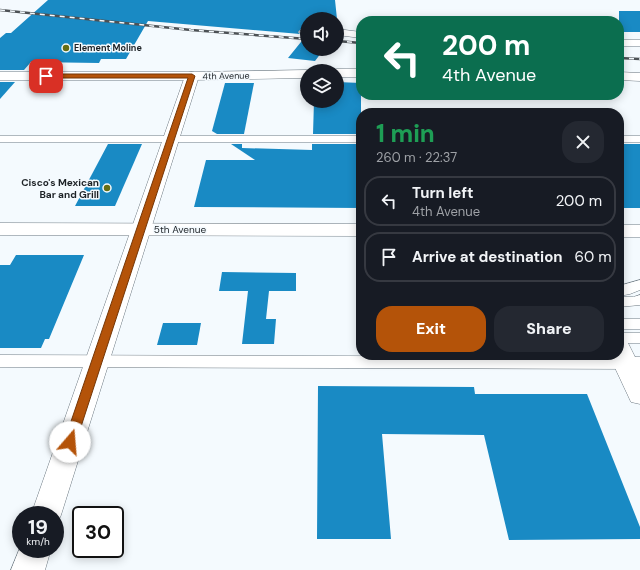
<!DOCTYPE html>
<meta charset="utf-8">
<style>
:root{--surface:#171b24;--page:#242831;--text:#f1f3f6;--muted:#9ea1a6;--line:#363941;--accent:#b45309}
body{margin:0;font-family:"DM Sans",sans-serif;background:var(--page);color:var(--text);height:100vh;display:flex;flex-direction:column;font-size:15px;white-space:nowrap}
*{box-sizing:border-box;margin:0}
p{font-size:13px;color:var(--muted)}
.icon{flex:none;width:22px;height:22px;fill:none;stroke:currentColor;stroke-width:2;stroke-linecap:round;stroke-linejoin:round}
.map{position:relative;flex:1;overflow:hidden}
.side{position:absolute;left:356px;top:108px;width:268px;height:252px;display:flex;flex-direction:column;background:var(--surface);border-radius:16px;box-shadow:0 2px 10px #0003}
.side>*{flex:none}
.hud{position:absolute;left:356px;top:16px;width:268px;height:84px;border-radius:16px;box-shadow:0 2px 10px #0003;background:#0b6e4f;color:#fff;overflow:hidden}
.controls{position:absolute;left:300px;top:12px;display:grid;gap:8px}
.controls a{display:grid;place-items:center;width:44px;height:44px;border-radius:50%;background:var(--surface);box-shadow:0 2px 10px #0003;font-size:20px}
.speed{position:absolute;left:12px;top:506px;display:flex;gap:8px;font-size:20px;font-weight:700;text-align:center}
.speed>*{display:grid;place-content:center;width:52px;height:52px;border-radius:50%;background:var(--surface);box-shadow:0 2px 10px #0003;line-height:1}
.speed small{font-size:10px;font-weight:400}
.speed .limit{border:2px solid #111;border-radius:6px;background:#fff;color:#111}
.pin{position:absolute;display:grid;place-items:center;width:34px;height:34px;color:#fff;margin:-17px;border-radius:8px;box-shadow:0 2px 6px #0006}
.me{position:absolute;width:44px;margin:-22px;rotate:18deg;stroke-linejoin:round;filter:drop-shadow(0 0 3px #0008)}
.turn{display:flex;align-items:center;gap:14px;height:84px;padding:0 20px;font-size:18px}
.turn .icon{width:52px;height:52px;stroke-width:2.5}
.turn b{display:block;font-size:28px;line-height:34px}
.round{display:grid;place-items:center;flex:none;width:42px;height:42px;border-radius:16px;background:var(--page)}
.head{display:flex;align-items:center;justify-content:space-between;height:68px;padding:0 20px}
h1{font-size:24px;font-weight:800;line-height:30px;color:#1e9e55}
.button{display:flex;gap:8px;margin-top:auto;padding:8px 20px}
.button a{flex:1;height:46px;border-radius:16px;background:var(--accent);color:#fff;font-size:16px;font-weight:800;line-height:46px;text-align:center}
.button a+a{background:var(--page);color:var(--text)}
ul{padding:0;list-style:none}
li{display:flex;align-items:center;gap:12px;height:50px;margin:0 8px 6px;padding:0 12px;border:2px solid var(--line);border-radius:16px}
li div{flex:1}
li b{display:block;font-size:15px}
li em{font-style:normal}
.map>svg:first-child{display:block}
.building{fill:#198ac4}
.lines{fill:none;stroke-linecap:round;stroke-linejoin:round}
.service-casing{stroke:#6c7881;stroke-width:1}
.minor-casing{stroke:#6c7881;stroke-width:1}
.tertiary-casing{stroke:#6c7881;stroke-width:1}
.primary-casing{stroke:#6c7881;stroke-width:1}
.service{fill:#fff;fill-rule:evenodd}
.minor{fill:#fff;fill-rule:evenodd}
.tertiary{fill:#fff;fill-rule:evenodd}
.primary{fill:#fff;fill-rule:evenodd}
.rail-casing{stroke:#4c5155;stroke-width:2.5}
.rail{stroke:#f4fafe;stroke-width:1.5;stroke-dasharray:5;stroke-linecap:butt}
.route{fill:#b45309;stroke:#753606}
.poi-dot{fill:#666e15;stroke:#f4fafe;stroke-width:1.5}
.labels{text-anchor:middle;dominant-baseline:central;stroke-width:3;stroke-linejoin:round;paint-order:stroke}
.far-poi-label{font-size:9px;font-weight:bold;fill:#1d2226;stroke:#f4fafe;text-anchor:start}
.far-street-label{font-size:9px;fill:#1d2226;stroke:#f4fafe}
.poi-label{font-size:10px;font-weight:bold;fill:#1d2226;stroke:#f4fafe;text-anchor:end}
.street-label{font-size:10px;fill:#1d2226;stroke:#f4fafe}
</style>
<div class="map">
<svg width="640" height="570" viewBox="0 0 640 570">
<rect width="100%" height="100%" fill="#f4fafe"/>
<g class="building">
<polygon points="48,0 335,0 337,19 307,19 307,28 302,28 298,32 300,34 148,21 126,59 101,59 99,63 31,62 24,70 0,70 0,38 6,33 11,33"/>
<rect x="619" y="11" width="21" height="21"/>
<polygon points="305,37 307,37 307,49 324,49 315,61 288,58"/>
<polygon points="0,82 15,82 0,99"/>
<polygon points="337,82 361,83 361,134 313,134 314,101 337,101"/>
<polygon points="225,83 254,83 244,134 217,134 212,131"/>
<polygon points="108,144 142,144 115,206 75,206"/>
<polygon points="231,144 242,144 242,148 312,150 312,144 361,144 361,208 194,207 206,160 255,160"/>
<rect x="619" y="144" width="21" height="64"/>
<polygon points="16,255 84,255 49,339 45,339 41,348 0,348 0,265 10,265"/>
<polygon points="222,272 296,273 296,291 269,291 266,319 276,319 274,344 242,344 248,291 219,291"/>
<polygon points="163,323 201,323 197,345 157,345"/>
<polygon points="318,386 474,387 475,394 587,394 640,527 640,539 509,540 484,435 382,434 391,539 317,539"/>
</g>
<g class="lines">
<defs>
<g id="service">
<polygon points="303,29 307,30 307,36 299,32"/>
<polygon points="337,29 361,32 361,38 337,35"/>
<rect x="619" y="40" width="21" height="6"/>
<rect x="0" y="136" width="361" height="6"/>
<rect x="619" y="136" width="21" height="6"/>
<polygon points="640,280 640,290 630,294 619,296 619,286"/>
<polygon points="640,295 640,305 619,307 619,297 633,297"/>
<rect x="619" y="319" width="21" height="10"/>
<rect x="619" y="333" width="21" height="10"/>
<polygon points="0,355 640,357 640,369 0,367"/>
</g>
<g id="minor">
<polygon points="192,72 197,73 199,76 61,515 57,524 55,525 55,515 31,515 185,76 187,73"/>
<polygon points="21,545 21,549 51,549 45,570 11,570"/>
</g>
<g id="tertiary">
<polygon points="0,223 361,224 361,236 0,235"/>
<rect x="619" y="225" width="21" height="12"/>
<polygon points="619,341 628,343 640,367 640,404 631,402 609,355 619,355"/>
</g>
<g id="primary">
<polygon points="337,69 361,69 361,77 337,77 337,71 331,71"/>
<polygon points="307,70 312,71 307,71 307,78 192,80 0,80 0,72 192,72"/>
<polygon points="619,72 640,73 640,81 619,80"/>
</g>
</defs>
<use href="#service" class="service-casing"/>
<use href="#minor" class="minor-casing"/>
<use href="#tertiary" class="tertiary-casing"/>
<use href="#primary" class="primary-casing"/>
<use href="#service" class="service"/>
<use href="#minor" class="minor"/>
<use href="#tertiary" class="tertiary"/>
<use href="#primary" class="primary"/>
<defs>
<g id="rail">
<polyline points="0,10 191,30 307,39"/>
<polyline points="337,41 361,43"/>
<polyline points="619,58 640,59"/>
</g>
</defs>
<use href="#rail" class="rail-casing"/>
<use href="#rail" class="rail"/>
</g>
<polygon class="route" points="192,74 195,76 76,442 74,445 70,446 66,445 64,442 188,78 46,78 44,76 46,74"/>
<g class="poi-dot">
<circle cx="66" cy="48" r="4"/>
<circle cx="107" cy="188" r="4"/>
</g>
<g class="labels">
<g class="far-poi-label">
<text x="74" y="48">Element Moline</text>
</g>
<g class="far-street-label">
<text transform="translate(226 76) rotate(-1)">4th Avenue</text>
</g>
<g class="poi-label">
<text x="99" y="182">Cisco's Mexican<tspan x="99" dy="12">Bar and Grill</tspan></text>
</g>
<g class="street-label">
<text x="180" y="229">5th Avenue</text>
</g>
</g>
</svg>
<div class="controls">
<a><svg class="icon" aria-label="sound" viewBox="0 0 24 24"><path d="M4 9h4l5-4v14l-5-4H4zM17 9q2 3 0 6"/></svg></a>
<a><svg class="icon" aria-label="layers" viewBox="0 0 24 24"><path d="M12 4l9 5-9 5-9-5zM3 14l9 5 9-5"/></svg></a>
</div>
<div class="speed"><div>19<small>km/h</small></div><div class="limit">30</div></div>
<div class="pin" style="left:46px;top:76px;background:#d93025"><svg class="icon" aria-label="arrive" viewBox="0 0 24 24"><path d="M6 21V4h12l-3 4 3 4H6"/></svg></div>
<svg class="me" style="left:70px;top:442px" viewBox="-20 -20 40 40"><circle r="19" fill="#fff"/><path d="M0-13L10 11 0 6-10 11z" fill="#b45309"/></svg>
<div class="hud">
<div class="turn"><svg class="icon" aria-label="left" viewBox="0 0 24 24"><path d="M17 20v-9H6M10 6l-5 5 5 5"/></svg><div><b>200 m</b>4th Avenue</div></div>
</div>
<section class="side">
<div class="head"><div><h1>1 min</h1><p>260 m · 22:37</p></div><a class="round"><svg class="icon" aria-label="close" viewBox="0 0 24 24"><path d="M6 6l12 12M18 6L6 18"/></svg></a></div>
<ul>
<li><svg class="icon" aria-label="left" viewBox="0 0 24 24"><path d="M17 20v-9H6M10 6l-5 5 5 5"/></svg><div><b>Turn left</b><p>4th Avenue</p></div><em>200 m</em></li>
<li><svg class="icon" aria-label="arrive" viewBox="0 0 24 24"><path d="M6 21V4h12l-3 4 3 4H6"/></svg><div><b>Arrive at destination</b></div><em>60 m</em></li>
</ul>
<div class="button"><a>Exit</a><a>Share</a></div>
</section>
</div>
